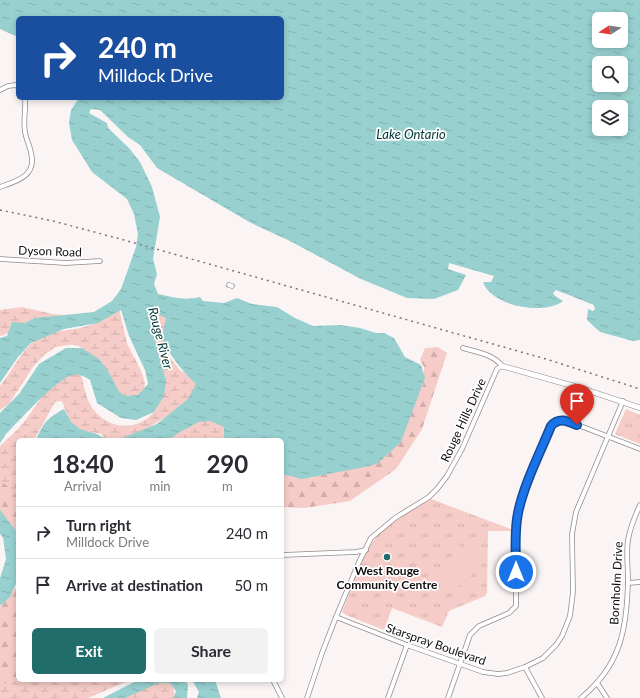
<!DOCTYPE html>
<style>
:root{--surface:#fff;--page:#f2f2f3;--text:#2b2b33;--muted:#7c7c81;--line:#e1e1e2;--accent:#216d6c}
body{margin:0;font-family:Lato,sans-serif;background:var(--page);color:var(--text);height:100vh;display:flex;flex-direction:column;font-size:15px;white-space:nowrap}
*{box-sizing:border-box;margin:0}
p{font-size:13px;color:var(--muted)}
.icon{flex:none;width:22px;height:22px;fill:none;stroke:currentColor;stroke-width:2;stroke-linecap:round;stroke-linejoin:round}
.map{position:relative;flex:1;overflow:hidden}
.details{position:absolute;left:16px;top:438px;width:268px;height:244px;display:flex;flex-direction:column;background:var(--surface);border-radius:6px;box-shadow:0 2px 6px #0003}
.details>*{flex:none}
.top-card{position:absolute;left:16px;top:16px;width:268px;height:84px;border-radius:6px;box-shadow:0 2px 6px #0003;background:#1a4fa0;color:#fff;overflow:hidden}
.needle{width:26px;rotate:258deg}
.tools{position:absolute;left:592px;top:12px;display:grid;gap:8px}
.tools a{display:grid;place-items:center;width:36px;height:36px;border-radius:6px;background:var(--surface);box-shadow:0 2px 6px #0003;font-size:20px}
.pin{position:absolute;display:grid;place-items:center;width:34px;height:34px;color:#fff;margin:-41px -17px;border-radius:50% 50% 50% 0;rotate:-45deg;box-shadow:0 0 4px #0007}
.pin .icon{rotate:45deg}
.me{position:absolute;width:44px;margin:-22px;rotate:0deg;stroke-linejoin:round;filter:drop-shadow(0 0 3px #0008)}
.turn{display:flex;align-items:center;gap:14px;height:84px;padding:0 16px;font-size:18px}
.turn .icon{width:52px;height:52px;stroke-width:2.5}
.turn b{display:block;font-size:28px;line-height:34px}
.eta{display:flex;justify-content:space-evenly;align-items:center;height:68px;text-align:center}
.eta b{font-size:24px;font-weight:700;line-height:28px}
.action{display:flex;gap:8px;margin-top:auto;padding:8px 16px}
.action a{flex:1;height:46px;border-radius:6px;background:var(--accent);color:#fff;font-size:16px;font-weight:700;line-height:46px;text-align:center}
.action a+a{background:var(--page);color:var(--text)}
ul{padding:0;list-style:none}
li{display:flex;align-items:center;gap:12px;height:52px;padding:0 16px;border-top:1px solid var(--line)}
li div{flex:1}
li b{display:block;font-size:15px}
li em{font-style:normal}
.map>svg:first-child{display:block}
.grass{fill:url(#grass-tufts)}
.forest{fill:url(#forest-firs)}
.wetland{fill:url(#wetland-marsh)}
.pitch{fill:#f5ccc7}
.water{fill:url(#water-ripples);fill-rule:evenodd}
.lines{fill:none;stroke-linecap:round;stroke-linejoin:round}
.minor-casing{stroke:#908b8a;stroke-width:5.5}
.tertiary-casing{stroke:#908b8a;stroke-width:6}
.minor{stroke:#fff;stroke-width:4}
.tertiary{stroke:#fff;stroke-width:5}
.rail{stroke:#7a7575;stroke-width:1.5;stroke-dasharray:2 4;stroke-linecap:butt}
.route-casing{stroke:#114b97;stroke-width:10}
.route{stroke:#1a73e8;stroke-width:7}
.poi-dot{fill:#216d6c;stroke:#fff;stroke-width:1.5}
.labels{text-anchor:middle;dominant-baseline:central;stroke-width:3.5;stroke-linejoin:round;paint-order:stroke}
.street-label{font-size:12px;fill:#0f0d0d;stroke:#fff}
.poi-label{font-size:12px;font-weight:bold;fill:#0f0d0d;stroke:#fff}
.water-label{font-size:13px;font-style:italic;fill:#003636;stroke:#fff}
</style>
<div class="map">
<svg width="640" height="698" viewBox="0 0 640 698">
<defs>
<pattern id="grass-tufts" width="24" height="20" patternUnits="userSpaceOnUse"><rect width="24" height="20" fill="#f5ccc7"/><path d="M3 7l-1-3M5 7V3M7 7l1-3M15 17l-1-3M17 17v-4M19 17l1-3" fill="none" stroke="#d1aeaa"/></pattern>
<pattern id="forest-firs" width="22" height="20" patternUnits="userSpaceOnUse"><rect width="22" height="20" fill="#f5ccc7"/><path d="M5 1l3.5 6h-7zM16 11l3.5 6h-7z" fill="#d1aeaa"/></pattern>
<pattern id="wetland-marsh" width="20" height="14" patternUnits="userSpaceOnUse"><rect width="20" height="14" fill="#f5ccc7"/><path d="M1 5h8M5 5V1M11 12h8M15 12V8" fill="none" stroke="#d1aeaa"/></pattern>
<pattern id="water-ripples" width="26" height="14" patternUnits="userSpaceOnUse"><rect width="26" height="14" fill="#97d0cf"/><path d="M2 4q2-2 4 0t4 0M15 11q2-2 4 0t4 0" fill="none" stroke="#81b1b1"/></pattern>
</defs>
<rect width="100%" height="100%" fill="#fbf4f4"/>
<g class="grass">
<polygon points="626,409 640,415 640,444 615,434"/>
<path d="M431,499L513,530V531H488L487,593L485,596L449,611L442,627L392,608L384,630L346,615L342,612C352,587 360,557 377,536C391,520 413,510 431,499Z"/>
</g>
<g class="forest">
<polygon points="438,347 447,353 422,429 396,469 350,501 304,508 282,507 282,474 378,461 388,454 398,440 410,418 418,393 423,385 424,367 420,360 425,348"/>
<polygon points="0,478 15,492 18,497 18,535 12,525 0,515"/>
<polygon points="18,585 18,680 34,680 0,684 0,607"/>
</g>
<g class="wetland">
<polygon points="22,307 52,314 78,316 18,330 0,336 0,310"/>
<path d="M119,309C122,320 124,332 127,343C131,354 151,381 143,392C138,398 128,397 122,398C114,385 89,345 74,345C68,344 61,347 55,347L52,350L45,354L33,367L9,404L0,410V386C14,369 22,348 41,336C48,332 71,330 80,328C94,325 107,318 119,309Z"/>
<path d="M164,313L169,314L165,328V346L170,358L181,371L199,379L193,396L169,415L140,433L121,440H103L102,434C71,429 73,430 62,401L55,402L34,440H18V499L14,492L0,480V446C8,438 17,431 24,422C37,406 56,369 81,374C84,386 86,399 93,409C114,437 155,428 162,395L147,317Z"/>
<polygon points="196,419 224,422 242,440 162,440"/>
<polygon points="22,680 130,680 88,698 0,698 0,684"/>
<polygon points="160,680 172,680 175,698 124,698"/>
</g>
<polygon class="pitch" points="456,544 479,553 466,588 443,580"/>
<g class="water">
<path d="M0,0H640V340L633,341L600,332L587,320L588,309L593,311L595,309L594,305L556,290L553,293L555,296L563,301C544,316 491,306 483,282H491L494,276L449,263L448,269L466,275L458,290L434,299L407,298L361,279L290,241L251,223L157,168L140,145L128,137L100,110L91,109L89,113L107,123L108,128L129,148L140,162L152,187L160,217L153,259L157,274L154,284L158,294C172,297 186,301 200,297L203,301L224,303L237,298L252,304L277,307L295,318L313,326L340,325L360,328L376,333H384L394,338L405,357L421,365L425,378L401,442L378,463L370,466L302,479L282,474V440H230L224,437V427L210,421L199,422L180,432L168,440H117L157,424L188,399L196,384C187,376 163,349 163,337C163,331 165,324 166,318L155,313L151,315V325L166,381L164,396L154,412L136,420L121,418L97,403L90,380C84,376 80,374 73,375C58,377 18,422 6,434L0,443V413L19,394L39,364L66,348H82L99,359L108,371L119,392L126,396L138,395L148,384L145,370L129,336L121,310L98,323L64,329L31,343L18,357L0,383V338L7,336L12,322L25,323L35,318L94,312L112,301L121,289L136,247L138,234L134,214L127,199L92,172L72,140L69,123L71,110L79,98H282V18H18V37L0,29ZM599,19H621V41H599ZM599,63H621V85H599ZM599,107H621V129H599Z"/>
<path d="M64,409L71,422L80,429L97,434L107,440H36C44,422 46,419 64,409Z"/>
<polygon points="0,510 17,532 18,536 18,579 10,597 0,606 0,578 6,559 3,538 0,534"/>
<polygon points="138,680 186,680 188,685 187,698 172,698 174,697 176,691 170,683 159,683 125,698 103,698"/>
<polygon points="192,680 215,680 221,698 197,698 199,692"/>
</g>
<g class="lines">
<defs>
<g id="minor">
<polyline points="0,90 8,86 16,85 18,87"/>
<path d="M0,187C17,181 37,176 31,153C30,146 26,139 25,132C23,121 26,109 25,98"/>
<polyline points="0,259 66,263 100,261"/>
<polyline points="229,285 232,286"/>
<polyline points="282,555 356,552 366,550"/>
<polyline points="628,583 640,582"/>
<polyline points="336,617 407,645 483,672 498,674 507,673 525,667 543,658 556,645 562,636 570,616 573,592 572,534 576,512 623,401"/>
<polyline points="525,667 542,698"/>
<polyline points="273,680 282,698"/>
<polyline points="597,683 607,698"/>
<path d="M307,698L322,653L336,617L359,562L371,538L395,518L429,497L437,489L447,476L462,449L497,369L502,366C493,354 476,352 463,348"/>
<polyline points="388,698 407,645"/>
<path d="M448,698L470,635L479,626L509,613L516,606V528L518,513L523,496L551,426C555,421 558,420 565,420L640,449"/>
<path d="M581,698C621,665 627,629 628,580C628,567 626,553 628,540C630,528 635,516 640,505"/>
</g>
<polyline id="tertiary" points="502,366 584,389 640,408"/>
</defs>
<use href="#minor" class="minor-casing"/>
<use href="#tertiary" class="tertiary-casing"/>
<use href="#minor" class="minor"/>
<use href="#tertiary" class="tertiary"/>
<polyline class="rail" points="0,210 53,221 124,240 546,359 640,389"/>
</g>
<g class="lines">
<defs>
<path id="route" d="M516,572C516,552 514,532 518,513C524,484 540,453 551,426C559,417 567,421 577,425"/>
</defs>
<use href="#route" class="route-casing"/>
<use href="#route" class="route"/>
</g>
<circle class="poi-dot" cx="387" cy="557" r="4"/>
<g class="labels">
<g class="street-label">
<text transform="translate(50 251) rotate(2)">Dyson Road</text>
<text transform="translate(463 420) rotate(-65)">Rouge Hills Drive</text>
<text transform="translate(616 583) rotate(-87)">Bornholm Drive</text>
<text transform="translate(436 644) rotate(19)">Starspray Boulevard</text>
</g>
<g class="poi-label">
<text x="387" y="570">West Rouge<tspan x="387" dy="14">Community Centre</tspan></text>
</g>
<g class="water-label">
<text x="411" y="134">Lake Ontario</text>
<text transform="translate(161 338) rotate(75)">Rouge River</text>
</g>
</g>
</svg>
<div class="tools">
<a><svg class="needle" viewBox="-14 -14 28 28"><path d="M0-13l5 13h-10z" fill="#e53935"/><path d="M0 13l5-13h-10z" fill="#7c7c81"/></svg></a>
<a><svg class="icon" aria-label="search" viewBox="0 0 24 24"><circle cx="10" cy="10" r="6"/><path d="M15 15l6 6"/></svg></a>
<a><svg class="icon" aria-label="layers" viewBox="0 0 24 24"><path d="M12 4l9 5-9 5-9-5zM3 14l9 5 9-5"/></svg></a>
</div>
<div class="pin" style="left:577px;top:425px;background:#d93025"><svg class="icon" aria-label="arrive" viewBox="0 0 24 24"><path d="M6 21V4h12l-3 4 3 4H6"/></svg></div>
<svg class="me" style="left:516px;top:572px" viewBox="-20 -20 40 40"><circle r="17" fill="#1a73e8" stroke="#fff" stroke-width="3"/><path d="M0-11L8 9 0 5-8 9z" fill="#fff"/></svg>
<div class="top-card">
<div class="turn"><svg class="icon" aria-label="right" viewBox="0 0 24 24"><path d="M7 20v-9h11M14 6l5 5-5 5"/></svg><div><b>240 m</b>Milldock Drive</div></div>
</div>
<section class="details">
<div class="eta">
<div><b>18:40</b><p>Arrival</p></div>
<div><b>1</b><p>min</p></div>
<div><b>290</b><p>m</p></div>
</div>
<ul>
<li><svg class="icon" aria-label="right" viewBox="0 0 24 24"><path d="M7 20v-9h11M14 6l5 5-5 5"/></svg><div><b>Turn right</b><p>Milldock Drive</p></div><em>240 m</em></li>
<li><svg class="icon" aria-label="arrive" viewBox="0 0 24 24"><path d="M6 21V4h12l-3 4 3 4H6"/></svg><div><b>Arrive at destination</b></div><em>50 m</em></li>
</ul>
<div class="action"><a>Exit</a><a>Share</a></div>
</section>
</div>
